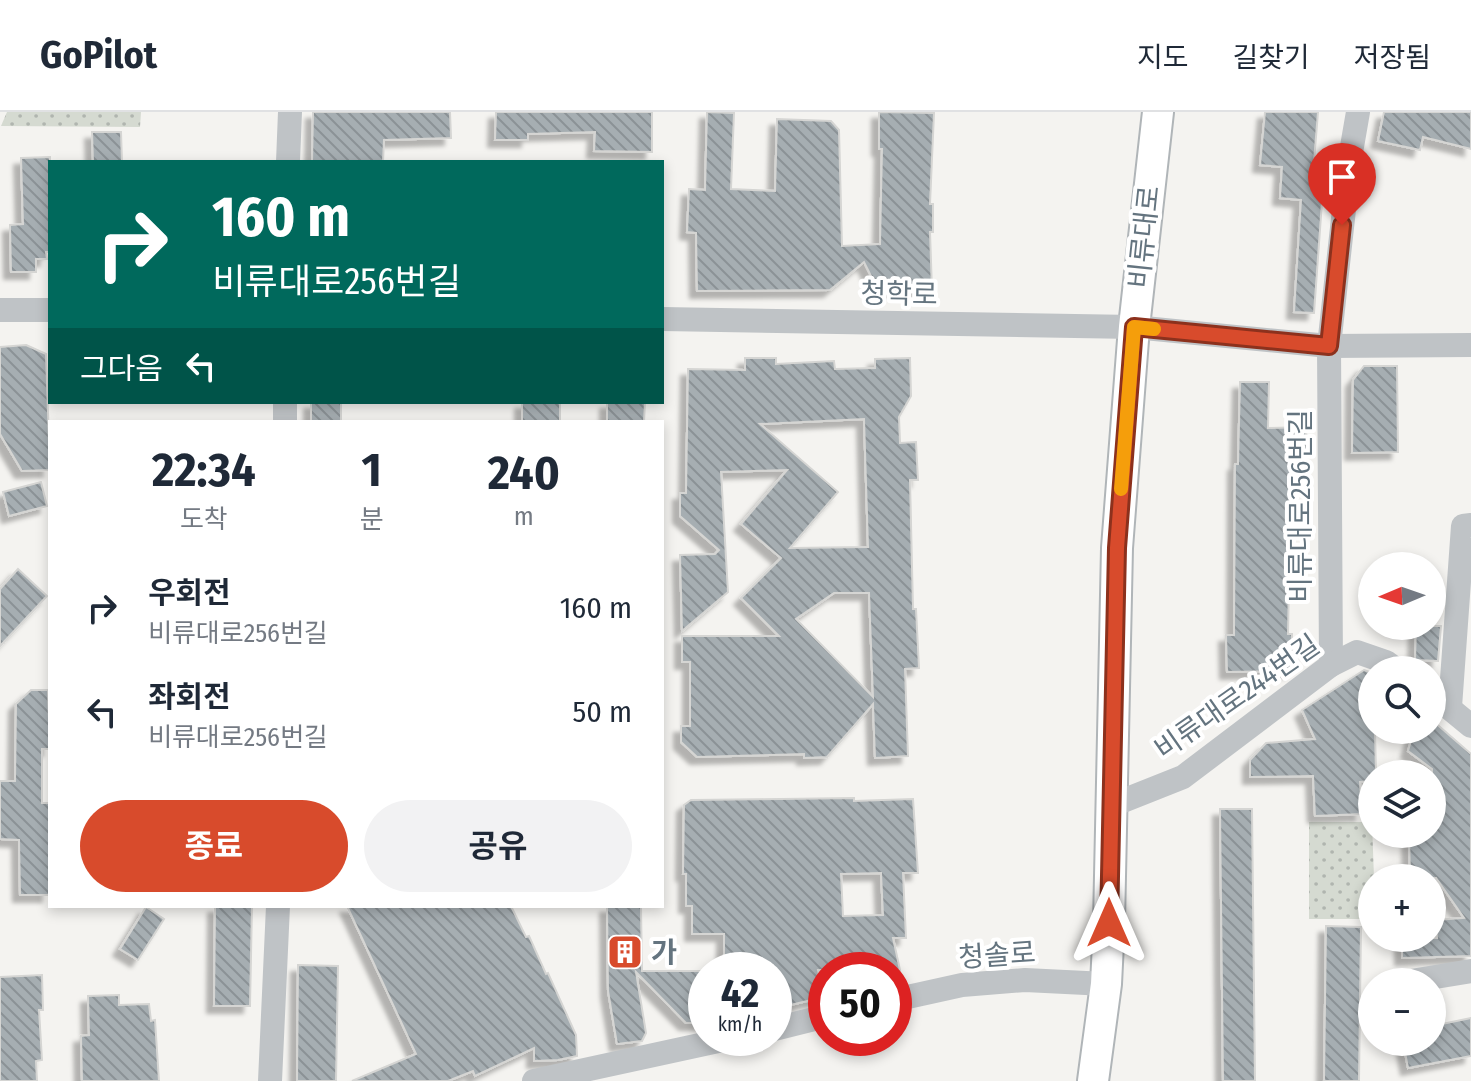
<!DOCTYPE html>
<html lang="ko">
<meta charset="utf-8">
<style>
:root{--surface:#fff;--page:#f2f2f3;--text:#1f2937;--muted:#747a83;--line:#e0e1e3;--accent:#d84b2c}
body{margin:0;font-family:"Fira Sans Condensed","Noto Sans KR",sans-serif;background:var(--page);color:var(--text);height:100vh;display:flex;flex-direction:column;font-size:30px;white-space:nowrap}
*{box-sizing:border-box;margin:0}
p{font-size:26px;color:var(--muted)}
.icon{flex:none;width:44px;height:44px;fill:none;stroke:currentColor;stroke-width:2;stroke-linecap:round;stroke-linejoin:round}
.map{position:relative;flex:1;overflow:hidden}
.side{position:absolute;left:48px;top:308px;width:616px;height:488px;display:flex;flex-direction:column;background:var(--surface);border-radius:0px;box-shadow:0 4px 12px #0003}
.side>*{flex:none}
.banner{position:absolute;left:48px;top:48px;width:616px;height:244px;border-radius:0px;box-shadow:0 4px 12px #0003;background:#00695c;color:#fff;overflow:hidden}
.needle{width:52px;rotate:268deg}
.tools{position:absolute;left:1358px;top:440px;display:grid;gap:16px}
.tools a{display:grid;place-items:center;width:88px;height:88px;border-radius:50%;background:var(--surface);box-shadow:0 4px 12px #0003;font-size:40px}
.speed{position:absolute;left:688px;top:840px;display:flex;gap:16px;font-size:40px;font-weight:700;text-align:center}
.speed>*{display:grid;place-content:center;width:104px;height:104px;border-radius:50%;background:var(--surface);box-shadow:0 4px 12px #0003;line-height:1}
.speed small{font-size:20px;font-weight:400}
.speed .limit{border:12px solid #d22;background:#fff;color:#111}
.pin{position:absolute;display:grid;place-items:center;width:68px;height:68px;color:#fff;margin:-82px -34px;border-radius:50% 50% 50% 0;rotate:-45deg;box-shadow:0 0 8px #0007}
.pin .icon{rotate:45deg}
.me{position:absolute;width:88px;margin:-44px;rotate:0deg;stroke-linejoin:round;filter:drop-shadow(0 0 6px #0008)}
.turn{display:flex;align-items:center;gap:28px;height:168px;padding:0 32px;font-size:36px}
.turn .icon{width:104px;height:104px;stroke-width:2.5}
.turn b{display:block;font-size:56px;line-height:68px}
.then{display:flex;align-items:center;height:76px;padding:0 32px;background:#0003;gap:16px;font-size:30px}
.eta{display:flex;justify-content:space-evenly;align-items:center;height:136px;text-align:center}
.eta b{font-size:48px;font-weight:700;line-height:56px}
.button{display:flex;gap:16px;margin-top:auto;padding:16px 32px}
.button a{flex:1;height:92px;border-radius:48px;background:var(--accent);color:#fff;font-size:32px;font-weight:700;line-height:92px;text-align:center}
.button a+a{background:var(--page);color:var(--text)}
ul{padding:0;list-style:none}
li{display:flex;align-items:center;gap:24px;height:104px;padding:0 32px}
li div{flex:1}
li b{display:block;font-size:30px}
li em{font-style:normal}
header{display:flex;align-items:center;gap:48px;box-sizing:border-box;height:112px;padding:0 40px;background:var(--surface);border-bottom:2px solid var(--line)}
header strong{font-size:38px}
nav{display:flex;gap:44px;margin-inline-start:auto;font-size:28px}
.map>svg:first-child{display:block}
.park{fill:url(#park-dots)}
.building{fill:url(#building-back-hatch);stroke:#d5d5d3;stroke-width:2;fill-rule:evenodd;filter:url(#shadow)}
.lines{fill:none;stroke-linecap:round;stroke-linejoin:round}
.major-casing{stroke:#b0b5b8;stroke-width:34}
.minor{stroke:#bfc3c6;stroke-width:24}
.major{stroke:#fff;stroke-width:30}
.route-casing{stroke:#8c311d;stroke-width:20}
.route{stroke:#d84b2c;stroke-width:14}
.slow{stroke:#f59e0b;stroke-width:14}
.labels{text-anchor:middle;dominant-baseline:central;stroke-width:8;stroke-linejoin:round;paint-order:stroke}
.street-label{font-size:28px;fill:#64747f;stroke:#fff}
.poi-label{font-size:28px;font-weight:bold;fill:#64747f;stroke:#fff;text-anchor:start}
</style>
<header>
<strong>GoPilot</strong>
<nav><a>지도</a><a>길찾기</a><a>저장됨</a></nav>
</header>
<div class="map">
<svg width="1471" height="969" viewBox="0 0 1471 969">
<defs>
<pattern id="park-dots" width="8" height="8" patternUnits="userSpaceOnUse" patternTransform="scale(2)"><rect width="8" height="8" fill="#d5dad1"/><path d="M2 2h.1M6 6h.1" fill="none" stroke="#b0b5af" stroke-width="1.8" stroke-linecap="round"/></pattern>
<pattern id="building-back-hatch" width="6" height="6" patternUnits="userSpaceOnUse" patternTransform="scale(2)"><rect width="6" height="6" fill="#a6aeb2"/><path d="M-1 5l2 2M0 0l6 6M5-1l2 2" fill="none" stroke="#8b9296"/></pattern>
<filter id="shadow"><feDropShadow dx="-7" dy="7" stdDeviation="2" flood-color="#0004"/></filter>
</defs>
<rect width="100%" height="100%" fill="#f4f3f0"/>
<g class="park">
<polygon points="7,0 141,0 140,15 1,14"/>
<polygon points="1309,710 1372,710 1374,766 1372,766 1372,807 1309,807"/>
</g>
<g class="building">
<polygon points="313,0 450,0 451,26 384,28 383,50 312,50"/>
<polygon points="496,0 652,0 652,40 594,39 595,20 528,22 528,28 495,28"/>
<polygon points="707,0 734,1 731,77 775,79 777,7 831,9 839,18 842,134 880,132 882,37 879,37 879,0 934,1 930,92 933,92 933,120 930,120 932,178 882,179 877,176 864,150 830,178 697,179 696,121 687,120 689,77 705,78"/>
<polygon points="1265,0 1318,0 1313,62 1324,62 1314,201 1294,200 1301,88 1280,86 1282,55 1260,53"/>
<polygon points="1384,0 1471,0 1471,37 1423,25 1420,38 1378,29"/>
<polygon points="92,20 121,20 122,50 93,50"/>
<polygon points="50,45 50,140 46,140 47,147 36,147 36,160 11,160 10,113 23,112 21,46"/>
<polygon points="26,233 46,242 50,358 22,359 0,322 0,235"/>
<path d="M745,246H776V252L834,249L835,257L875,256V247L910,246L911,284L899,305L900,331L916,330L918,368H910L913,497H916L919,556L905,557L908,644L875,646L873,592L827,645L804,646V642L697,645L681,630V614H690V550H682V524H779L741,486L781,446L741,412L787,358L721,360L728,480L682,519L680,443L715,442L719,438L680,404V381H686L688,257L745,258ZM864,307L868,435L790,436L838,380L760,312ZM834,481H869L873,585L796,507Z"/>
<polygon points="1364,254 1397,254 1398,340 1352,341 1353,268"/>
<polygon points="1240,270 1269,270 1268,316 1306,315 1307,344 1294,344 1294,471 1289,471 1288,522 1292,522 1292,559 1227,560 1226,523 1234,523 1235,352 1238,352"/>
<rect x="311" y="290" width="30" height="20"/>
<rect x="522" y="290" width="38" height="20"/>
<polygon points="607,290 645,290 644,310 607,310"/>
<polygon points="41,370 47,394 9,404 3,380"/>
<polygon points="18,457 47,484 0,534 0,477"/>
<polygon points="1416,514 1441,514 1438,549 1415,548"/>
<polygon points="1364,558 1372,561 1372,618 1375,618 1376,662 1372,662 1372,669 1360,670 1362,702 1315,704 1313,664 1250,665 1250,648 1266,631 1315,627 1302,598"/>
<polygon points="31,578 48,578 50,637 42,637 42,691 49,691 49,783 20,783 19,728 0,727 0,669 15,669 16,592"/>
<polygon points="1432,608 1471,642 1471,844 1402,846 1402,826 1437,826 1436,808 1464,806 1436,766 1410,766 1409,722 1432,722 1432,657 1408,639 1414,618 1432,618"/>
<path d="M854,686V689L913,687L918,761H903L906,826H893L900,858H818L824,885L782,895L773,853H724V822H692V794H686V762H683L684,693L691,688ZM881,761L883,803L843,804L841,762Z"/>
<polygon points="1220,697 1252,697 1255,969 1223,969"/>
<polygon points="215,794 252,794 250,894 214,894"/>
<polygon points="347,794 511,794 526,825 529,824 546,862 548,861 576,923 577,944 558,948 534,949 534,936 475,964 473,959 448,969 352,969 416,942"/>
<polygon points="607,794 641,794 642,859 706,859 706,911 686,911 636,860 646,921 642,929 617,932 608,879"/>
<polygon points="146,795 164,807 138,848 120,837"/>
<polygon points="1326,814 1361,815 1359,969 1324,969"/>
<polygon points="298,853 338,854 336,969 297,969"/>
<polygon points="42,863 43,898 39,898 42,948 36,949 37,969 0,969 0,865"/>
<polygon points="119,883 119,893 149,892 151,909 155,908 159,969 82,969 81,924 89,923 88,884"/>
<polygon points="1471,906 1471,944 1408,956 1403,930 1432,930 1432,914"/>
</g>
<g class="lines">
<defs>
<polyline id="major" points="1093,969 1106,872 1109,811 1117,436 1134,215 1158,0"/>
</defs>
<use href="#major" class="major-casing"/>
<g class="minor">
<polyline points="288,50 290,0"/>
<polyline points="0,198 50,198"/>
<polyline points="662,207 1134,215 1329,234 1471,233"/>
<polyline points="285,310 285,290"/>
<polyline points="1331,553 1329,234 1349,52 1358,0"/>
<polyline points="1432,582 1471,614"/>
<polyline points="1450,595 1463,414 1471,413"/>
<polyline points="1110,694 1183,665 1331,553 1357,540 1386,550 1397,558"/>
<polyline points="1405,870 1471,859"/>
<polyline points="894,888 962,873 1025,868 1106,872"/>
<polyline points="774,917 826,904"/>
<polyline points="270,969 278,794"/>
<polyline points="534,969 732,926"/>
</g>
<use href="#major" class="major"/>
</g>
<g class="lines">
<defs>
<polyline id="route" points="1109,811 1117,436 1134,215 1329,234 1342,113"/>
</defs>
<use href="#route" class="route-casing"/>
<use href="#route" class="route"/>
<polyline class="slow" points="1121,377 1134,215 1154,217"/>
</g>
<defs>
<symbol id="building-square" viewBox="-11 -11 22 22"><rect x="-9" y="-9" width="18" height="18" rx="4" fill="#d84b2c" stroke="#fff"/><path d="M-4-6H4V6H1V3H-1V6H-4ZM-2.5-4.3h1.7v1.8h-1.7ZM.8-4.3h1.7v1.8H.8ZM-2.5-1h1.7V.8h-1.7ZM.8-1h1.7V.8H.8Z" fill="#fff"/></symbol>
</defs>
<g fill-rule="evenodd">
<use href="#building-square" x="605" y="820" width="40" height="40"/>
</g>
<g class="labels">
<g class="street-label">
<text transform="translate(1144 125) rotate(-84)">비류대로</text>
<text transform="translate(899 182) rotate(1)">청학로</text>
<text transform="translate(1300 394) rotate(-90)">비류대로256번길</text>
<text transform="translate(1237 585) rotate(-35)">비류대로244번길</text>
<text transform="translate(997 843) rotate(-4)">청솔로</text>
</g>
<g class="poi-label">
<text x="651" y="840">가</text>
</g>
</g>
</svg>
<div class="tools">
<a><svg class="needle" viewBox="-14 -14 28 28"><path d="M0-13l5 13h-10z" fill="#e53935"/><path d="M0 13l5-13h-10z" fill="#747a83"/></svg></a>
<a><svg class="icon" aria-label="search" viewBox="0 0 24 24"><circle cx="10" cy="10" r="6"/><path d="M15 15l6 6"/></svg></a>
<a><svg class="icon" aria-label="layers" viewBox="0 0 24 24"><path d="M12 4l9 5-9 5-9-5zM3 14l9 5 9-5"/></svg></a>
<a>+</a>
<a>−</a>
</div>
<div class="speed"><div>42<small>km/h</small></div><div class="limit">50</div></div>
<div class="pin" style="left:1342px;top:113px;background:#d93025"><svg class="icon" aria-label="arrive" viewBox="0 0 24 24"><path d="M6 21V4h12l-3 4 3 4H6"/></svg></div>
<svg class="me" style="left:1109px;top:811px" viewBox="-20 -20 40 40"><path d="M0-17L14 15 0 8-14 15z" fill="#d84b2c" stroke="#fff" stroke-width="4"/></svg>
<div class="banner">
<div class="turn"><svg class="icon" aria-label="right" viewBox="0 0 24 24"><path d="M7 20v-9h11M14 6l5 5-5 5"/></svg><div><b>160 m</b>비류대로256번길</div></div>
<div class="then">그다음<svg class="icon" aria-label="left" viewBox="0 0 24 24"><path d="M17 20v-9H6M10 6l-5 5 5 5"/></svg></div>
</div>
<section class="side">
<div class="eta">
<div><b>22:34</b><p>도착</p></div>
<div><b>1</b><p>분</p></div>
<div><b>240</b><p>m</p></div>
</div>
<ul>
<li><svg class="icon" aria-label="right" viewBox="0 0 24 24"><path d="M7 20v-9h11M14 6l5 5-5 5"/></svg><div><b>우회전</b><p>비류대로256번길</p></div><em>160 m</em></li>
<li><svg class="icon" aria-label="left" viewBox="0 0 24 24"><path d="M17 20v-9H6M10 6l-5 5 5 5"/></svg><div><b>좌회전</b><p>비류대로256번길</p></div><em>50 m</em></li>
</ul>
<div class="button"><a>종료</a><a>공유</a></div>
</section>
</div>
